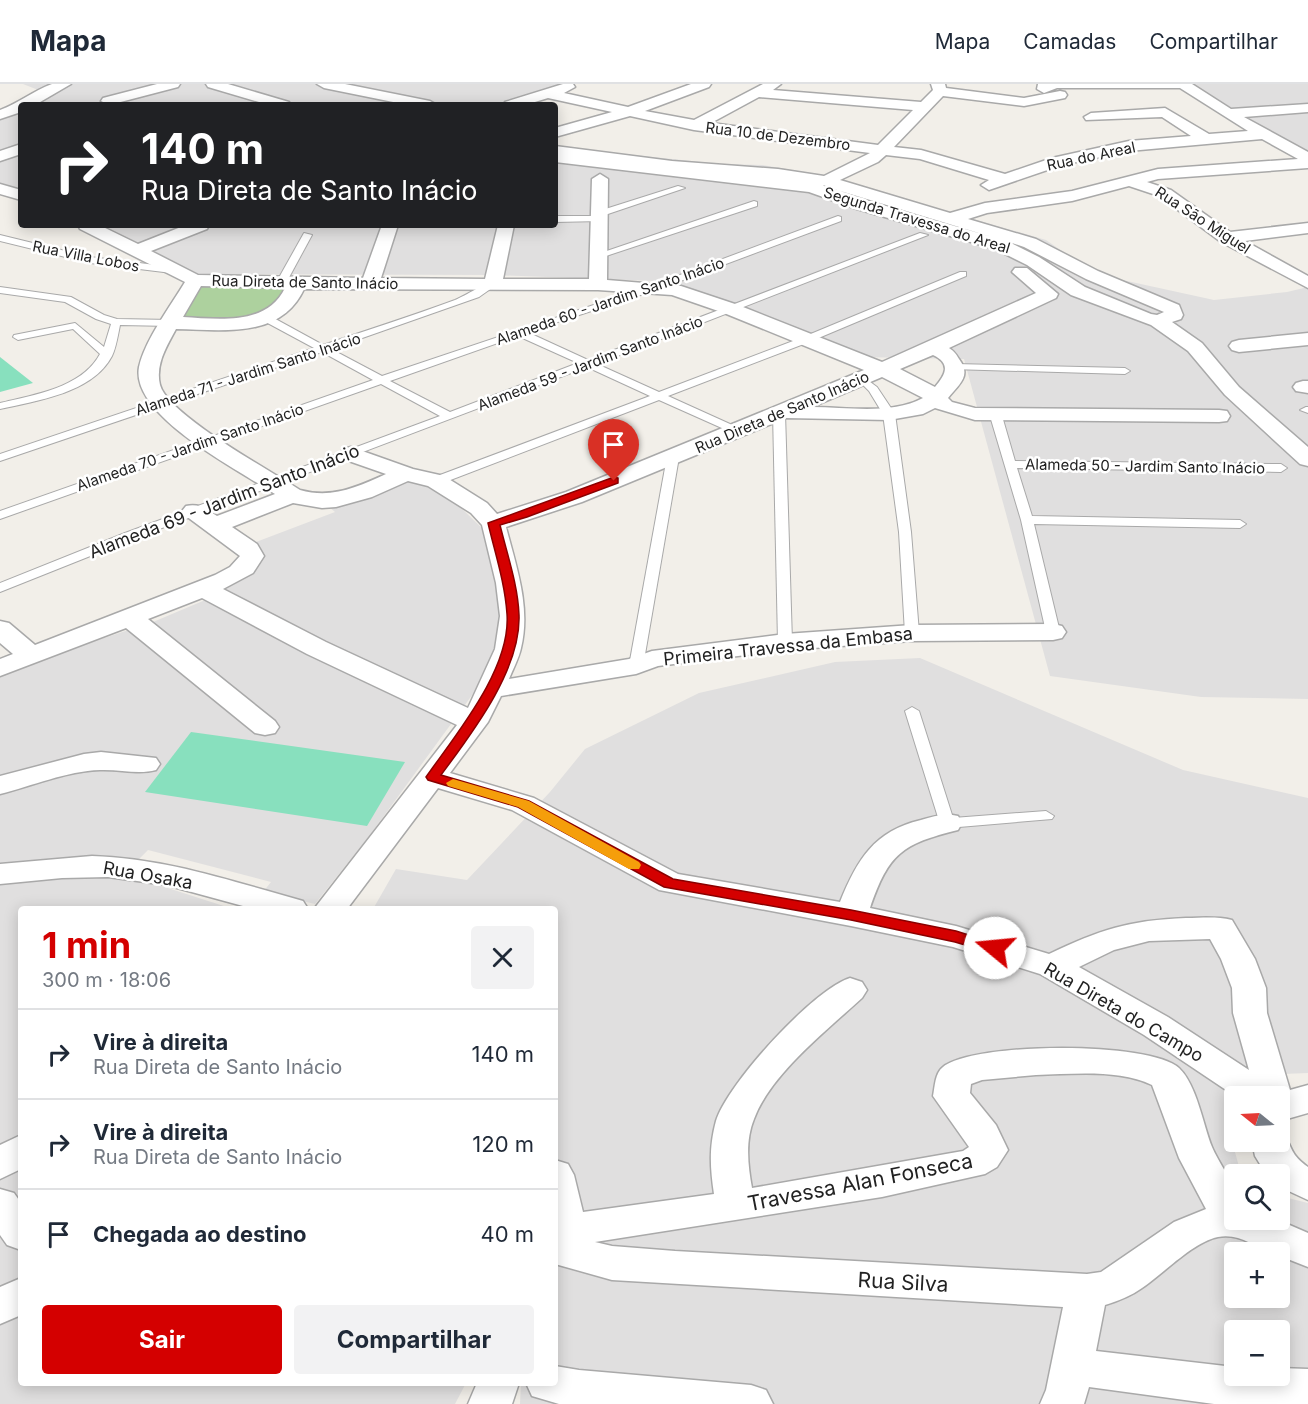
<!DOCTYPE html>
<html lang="pt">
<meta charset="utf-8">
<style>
:root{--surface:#fff;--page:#f2f2f3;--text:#1f2937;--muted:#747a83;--line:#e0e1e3;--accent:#d40000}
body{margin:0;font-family:Inter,sans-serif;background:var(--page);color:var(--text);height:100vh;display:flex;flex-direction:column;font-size:22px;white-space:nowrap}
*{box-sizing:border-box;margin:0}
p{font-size:20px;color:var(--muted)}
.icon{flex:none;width:33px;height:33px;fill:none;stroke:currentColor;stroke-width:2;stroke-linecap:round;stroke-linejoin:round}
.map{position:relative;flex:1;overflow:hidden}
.panel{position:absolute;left:18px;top:822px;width:540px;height:480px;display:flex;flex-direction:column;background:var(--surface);border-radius:6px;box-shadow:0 3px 15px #0003}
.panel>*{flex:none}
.top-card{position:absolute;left:18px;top:18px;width:540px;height:126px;border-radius:6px;box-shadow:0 3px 15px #0003;background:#202124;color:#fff;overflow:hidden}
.needle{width:39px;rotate:288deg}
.tools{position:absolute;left:1224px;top:1002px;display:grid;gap:12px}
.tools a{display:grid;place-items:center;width:66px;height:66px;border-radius:6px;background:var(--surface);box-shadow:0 3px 15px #0003;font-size:30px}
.pin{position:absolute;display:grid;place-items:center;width:51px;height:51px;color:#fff;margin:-62px -26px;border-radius:50% 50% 50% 0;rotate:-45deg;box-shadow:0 0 6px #0007}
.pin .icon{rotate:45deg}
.me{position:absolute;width:66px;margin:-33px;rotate:287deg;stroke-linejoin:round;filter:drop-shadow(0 0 4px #0008)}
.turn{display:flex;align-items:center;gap:21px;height:126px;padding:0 24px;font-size:27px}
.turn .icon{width:78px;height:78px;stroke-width:2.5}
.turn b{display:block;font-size:42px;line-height:51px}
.round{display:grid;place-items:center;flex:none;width:63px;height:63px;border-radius:6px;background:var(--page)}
.headline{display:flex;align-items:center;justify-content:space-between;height:102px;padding:0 24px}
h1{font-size:36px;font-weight:700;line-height:45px;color:var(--accent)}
.button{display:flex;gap:12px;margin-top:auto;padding:12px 24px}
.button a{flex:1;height:69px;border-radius:6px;background:var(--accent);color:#fff;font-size:24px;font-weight:700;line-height:69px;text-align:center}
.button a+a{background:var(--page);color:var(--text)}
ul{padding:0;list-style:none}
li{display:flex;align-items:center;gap:18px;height:90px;padding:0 24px;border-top:2px solid var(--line)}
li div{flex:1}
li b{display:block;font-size:22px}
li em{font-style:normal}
header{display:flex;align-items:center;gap:36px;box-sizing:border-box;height:84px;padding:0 30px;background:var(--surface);border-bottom:2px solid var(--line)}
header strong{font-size:28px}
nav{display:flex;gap:33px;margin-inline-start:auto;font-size:21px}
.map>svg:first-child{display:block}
.residential{fill:#e0dfdf;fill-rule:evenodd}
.forest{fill:#add19e}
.pitch{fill:#88e0be}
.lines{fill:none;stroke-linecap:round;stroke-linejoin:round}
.service-casing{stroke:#a9a9a9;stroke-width:2}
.minor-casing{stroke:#a9a9a9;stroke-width:3}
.service{fill:#fff;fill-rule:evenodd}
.minor{fill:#fff;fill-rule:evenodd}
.route{fill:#d40000;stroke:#8a0000;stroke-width:1.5}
.slow{fill:#f59e0b}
.labels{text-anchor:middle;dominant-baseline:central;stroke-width:5;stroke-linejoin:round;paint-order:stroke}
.far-street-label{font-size:15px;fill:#222;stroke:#fff}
.street-label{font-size:18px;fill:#222;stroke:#fff}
.near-street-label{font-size:21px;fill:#222;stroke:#fff}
</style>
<header>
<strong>Mapa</strong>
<nav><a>Mapa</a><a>Camadas</a><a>Compartilhar</a></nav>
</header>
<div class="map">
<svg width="1308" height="1320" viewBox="0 0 1308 1320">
<rect width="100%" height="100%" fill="#f2efe9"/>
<g class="residential">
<polygon points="23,0 564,0 493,21 37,21 51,11"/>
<polygon points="1184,0 1308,0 1308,78"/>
<polygon points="21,29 21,108 0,102 0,36"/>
<polygon points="555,61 576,65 720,80 762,81 817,90 1046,156 1095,190 1214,216 1287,208 1308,203 1308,615 1201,613 1050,592 964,275 860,273 654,197 493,191 186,190 91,141 555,141"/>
<polygon points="415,395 460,423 486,448 499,490 504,540 486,592 370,751 315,820 263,808 271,798 148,766 138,776 0,783 0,588 153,538 210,514 247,491 265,470 251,460 335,428 328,422"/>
<path d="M920,574L1183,686L1308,714V989L1259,991L1253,1012H1234V1055L1232,1057L1241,1090H1234V1136H1280V1112L1308,1119V1320H520L521,1299H555V825H373L396,785L467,796L550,708L585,665L699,609L835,578ZM1234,1168H1280V1214H1234ZM1234,1246H1280V1292H1234Z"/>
<polygon points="68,792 143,796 233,825 21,825 21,1299 466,1299 455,1320 0,1320 0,800"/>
</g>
<polygon class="forest" points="201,193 297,194 280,221 239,237 170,237"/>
<g class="pitch">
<polygon points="0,273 33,299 0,308"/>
<polygon points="191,648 405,678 367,742 145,708"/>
</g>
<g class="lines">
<defs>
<g id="service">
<polygon points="678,102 685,104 599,133 602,135 601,137 555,138 555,132 598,132 595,130 596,128"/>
<polygon points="754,117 757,118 757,122 600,174 592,172"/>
<path d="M838,132L841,133V137L659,205L527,248L588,276L920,149L928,151L597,280L659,308L801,254L960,188H966V192L809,258L668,312L741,345V349H733L659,316L440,400H432V394L650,312L587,283L133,455L0,508V499L125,449L440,332L381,300L0,435V427L373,296L322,268L0,377V370L314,264L262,236V232H270L323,261C367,246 412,232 455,216C465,212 490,196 496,197V201L479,213L331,265L382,292L653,201ZM518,252L578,279L450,328L390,297Z"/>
<polygon points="304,149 312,151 286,199 278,201 276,199"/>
<polygon points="0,151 90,173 172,183 177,186 172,189 90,179 0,157"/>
<path d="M0,203L71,213L104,231L117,235L171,236L176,239L171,242L120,241C118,251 116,264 112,272C93,309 36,317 0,325V319C33,311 82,304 100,270L73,245L18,256L13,253L14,251L75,239L104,263L111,240L96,235L65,218L0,209Z"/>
<polygon points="955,280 1125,284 1130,287 1125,290 951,285 951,281"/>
<polygon points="862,292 877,303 895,330 911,448 919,549 912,553 905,549 899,448 883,330 869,307 857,295"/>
<polygon points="1306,323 1308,323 1308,329 1300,326"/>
<polygon points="779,326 785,329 792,558 785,562 778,558 773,329"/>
<polygon points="996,329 1002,332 1015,377 1281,380 1287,384 1281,388 1017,384 1032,432 1240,436 1246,440 1240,444 1034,440 1060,548 1053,552 1046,548 1021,436 990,332"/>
<polygon points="673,370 679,373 643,582 636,586 629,582 667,373"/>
<polygon points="912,623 919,627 953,734 1046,727 1054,732 1052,735 947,744 941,743 905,627"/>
</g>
<g id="minor">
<path d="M52,0H71L35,21H21V28L0,35V26C19,19 33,7 52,0Z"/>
<polygon points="157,0 180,0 178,3 109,21 101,17 103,14"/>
<polygon points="206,0 228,0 289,18 291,21 269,21 208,3"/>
<polygon points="317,0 345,0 430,17 437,21 408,21 324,4"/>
<path d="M563,0H573L575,3L564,9L628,23L691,0H711L709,3L645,27L694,36L763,0H781L773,6L921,18L933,6L931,0H945L946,4L1024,14L1060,7L1065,8L1067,11L1065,14L1024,22L943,12L894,63L921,66L1005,90L1052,74L1129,57L1191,52L1162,33L1086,36L1084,33L1091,29L1165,24L1209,50L1248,47L1180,4H1057L1044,9L1037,5L1038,0H1192L1231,25L1308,20V28L1244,33L1308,68V84L1158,95L1147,98L1171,106L1230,148L1308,139V149L1245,157L1308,192V204L1221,158L1159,112L1129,102L1072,117L987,129L968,135L1036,155L1098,187L1179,221L1183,231L1181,235L1172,238L1202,259L1239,303L1308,363V382L1300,380L1225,311L1188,267L1151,241L1071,211L1027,181L995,165L857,125L809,108L555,78V62L672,77L778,85L824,92L870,69L694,46L630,32L555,53V44L612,28L548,14L525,21H503L505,18ZM759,13L913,26L878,61L711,39ZM1262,55L1298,75L1158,85L1072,107L985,119L950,129L840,96L878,78L886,71L920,75L989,96L981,101L989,106L1062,81L1129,67ZM823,101L824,102L992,153L869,117ZM1009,158L1024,163L1086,195L1164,228L1157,231L1151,230L1085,203L1039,173Z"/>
<polygon points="21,60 21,70 0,77 0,67"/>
<path d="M600,90L608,95L607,196L681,202L738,221L882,278L1036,209L1012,188L1015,184H1027L1058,210L1056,214L949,264C954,267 956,270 959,275C972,292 959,300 948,314L952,318L975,324L1219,326L1227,327L1230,332L1227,337L1219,338L975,336L935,324L923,330L889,336L786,334L582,418L506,443C516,482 531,523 521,564C519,574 513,585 509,595L629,575L652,567L785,550L912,541L1053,540L1062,542L1066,548L1062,554L1053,556L912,557L785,566L658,582L636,590L501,612L488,638L450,689L534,714L678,790L840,818C857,776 874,747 921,736C934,732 945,729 958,732L962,739L958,746C902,760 889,769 870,824L956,842L1049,870C1099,846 1130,836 1186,834C1202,834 1216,832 1232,836L1255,875L1266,904L1267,929L1290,1006L1308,1001V1029L1280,1037V1012H1235L1144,951L1040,890L953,863L851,842L659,806L512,726L438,704L347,825H314L457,641L307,570L202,514L148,535L275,637L279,643L275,649L265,651L255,649L126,544L0,592V575L13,570L0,559V537L9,539L35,561L215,491L230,483L240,472L186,432L182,427L186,422C199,419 206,425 217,432L275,410C239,386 130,332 139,283C145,256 170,223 185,198L80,145L78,141H99L138,160L186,141H209L207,145L151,167L198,191L363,194L382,141H398L381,194L485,195L498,141H514L503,195H589L592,95ZM201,202L285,204C267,242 218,235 183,233ZM304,205L598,206L672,211L724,229L864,286L566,408L497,430L487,419L444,392L413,385L351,363L343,365L340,370L343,375L386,390C357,403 332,415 300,406C271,387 168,331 160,301C155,280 167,262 176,245C223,246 281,255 304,205ZM933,271C952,280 945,291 935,303L900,285ZM882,293L923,314C891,331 847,323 812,323ZM408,397L428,402L471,429L482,441L496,499L500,532L495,565L468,624L326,558L223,505L253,489L264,472L257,460L232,443L293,419L322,424L336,423L372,413ZM1210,855L1221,875L1232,904L1233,929L1249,986L1168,933L1079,883L1114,866L1149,857Z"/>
<polygon points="0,100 21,106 21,116 0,110"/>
<polygon points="1308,249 1308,261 1239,268 1232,266 1229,262 1232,258 1239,256"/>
<polygon points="1303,297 1308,297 1308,309 1296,307 1293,303 1296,299"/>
<path d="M101,668L156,674L160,680L156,686C138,691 119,685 100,686C67,687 32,702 0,710V692L84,670Z"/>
<path d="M92,772C165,774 234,798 303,817L308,825H254L166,801L108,793L62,794L0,800V780Z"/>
<path d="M850,894L862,898L867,906L862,914C827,946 770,991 754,1035C745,1057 748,1082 752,1104L963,1067L969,1063L933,1012C935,1002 935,989 943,983C974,958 1150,957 1179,984C1197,1001 1203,1041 1212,1063C1218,1077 1228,1090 1233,1104C1237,1112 1234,1126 1234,1136H1278L1308,1149V1183L1280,1172V1168C1258,1168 1242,1148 1218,1153C1193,1158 1163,1190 1142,1204C1131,1212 1118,1217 1105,1221L1096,1267L1234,1283V1292H1280V1284L1308,1285V1320H1214L1089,1303L1084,1320H1040L1046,1306L1063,1223L612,1196L555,1180V1076L568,1080L574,1091L583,1128L714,1110C710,1083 709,1063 716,1037C727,1000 814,905 850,894ZM1036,991C1073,990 1119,985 1152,1001L1179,1074L1206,1125L1174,1138L1101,1188L1087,1190L675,1167L612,1162L595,1158L882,1113L985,1090L997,1083L1008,1066L996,1041L970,1009L971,1000L982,996Z"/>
<path d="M1280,1047L1283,1048C1293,1065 1290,1070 1308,1083V1116L1280,1103V1090H1266L1255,1072L1252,1058H1280Z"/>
<polygon points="21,1051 21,1085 0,1095 0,1061"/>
<polygon points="0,1105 14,1109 21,1119 21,1166 7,1161 0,1151"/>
<polygon points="21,1194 21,1231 0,1240 0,1203"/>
<polygon points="555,1282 579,1286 751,1301 766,1306 773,1320 559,1320 532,1312 526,1299 555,1299"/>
<polygon points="477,1299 519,1299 512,1320 468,1320"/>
</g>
</defs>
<use href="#service" class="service-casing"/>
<use href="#minor" class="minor-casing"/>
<use href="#service" class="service"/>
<use href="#minor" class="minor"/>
</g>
<path class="route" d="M614,393L618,394V399L527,433L500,441C507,470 518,501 519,531C521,586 472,649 441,691L529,717L673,795L851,826L956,847L1000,861L1003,864L1000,868L995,870L955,858L851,836L664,803L518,723L428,696L426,693C456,650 511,585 507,530C505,499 495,469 488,439Z"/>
<polygon class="slow" points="453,695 529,717 639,778 641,781 639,785 629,785 518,723 448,702 446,699"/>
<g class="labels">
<g class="far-street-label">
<text transform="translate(778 52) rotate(7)">Rua 10 de Dezembro</text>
<text transform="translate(1091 72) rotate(-12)">Rua do Areal</text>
<text transform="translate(917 136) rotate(17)">Segunda Travessa do Areal</text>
<text transform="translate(1203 136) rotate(33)">Rua São Miguel</text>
<text transform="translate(86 172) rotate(11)">Rua Villa Lobos</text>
<text transform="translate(305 198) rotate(1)">Rua Direta de Santo Inácio</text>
<text transform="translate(610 217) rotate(-19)">Alameda 60 - Jardim Santo Inácio</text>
<text transform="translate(590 279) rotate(-21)">Alameda 59 - Jardim Santo Inácio</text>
<text transform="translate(248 290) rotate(-18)">Alameda 71 - Jardim Santo Inácio</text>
<text transform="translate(782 328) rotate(-23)">Rua Direta de Santo Inácio</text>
<text transform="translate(190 363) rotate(-19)">Alameda 70 - Jardim Santo Inácio</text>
<text transform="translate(1145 382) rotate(1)">Alameda 50 - Jardim Santo Inácio</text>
</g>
<g class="street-label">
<text transform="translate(224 417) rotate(-21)">Alameda 69 - Jardim Santo Inácio</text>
<text transform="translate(788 562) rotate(-6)">Primeira Travessa da Embasa</text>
<text transform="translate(148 791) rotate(10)">Rua Osaka</text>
<text transform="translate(1124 928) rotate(30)">Rua Direta do Campo</text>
</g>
<g class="near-street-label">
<text transform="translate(860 1098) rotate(-11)">Travessa Alan Fonseca</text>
<text transform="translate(903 1198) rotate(3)">Rua Silva</text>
</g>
</g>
</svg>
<div class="tools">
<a><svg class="needle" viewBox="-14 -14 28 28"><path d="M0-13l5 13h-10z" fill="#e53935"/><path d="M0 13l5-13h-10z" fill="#747a83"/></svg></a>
<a><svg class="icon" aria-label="search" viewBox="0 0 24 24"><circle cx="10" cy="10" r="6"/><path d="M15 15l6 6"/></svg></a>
<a>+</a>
<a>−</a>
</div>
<div class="pin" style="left:614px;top:397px;background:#d93025"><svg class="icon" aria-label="arrive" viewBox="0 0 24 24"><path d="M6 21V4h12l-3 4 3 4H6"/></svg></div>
<svg class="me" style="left:995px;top:864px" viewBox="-20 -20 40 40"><circle r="19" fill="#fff"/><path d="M0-13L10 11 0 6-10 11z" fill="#d40000"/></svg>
<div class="top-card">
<div class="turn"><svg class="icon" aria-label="right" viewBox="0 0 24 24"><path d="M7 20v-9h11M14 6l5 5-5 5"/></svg><div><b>140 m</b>Rua Direta de Santo Inácio</div></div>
</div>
<section class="panel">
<div class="headline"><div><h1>1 min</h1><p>300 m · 18:06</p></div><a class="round"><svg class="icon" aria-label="close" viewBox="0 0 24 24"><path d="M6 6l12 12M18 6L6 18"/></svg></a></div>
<ul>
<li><svg class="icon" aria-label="right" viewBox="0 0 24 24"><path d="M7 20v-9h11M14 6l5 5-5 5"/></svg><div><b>Vire à direita</b><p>Rua Direta de Santo Inácio</p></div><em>140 m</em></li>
<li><svg class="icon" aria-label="right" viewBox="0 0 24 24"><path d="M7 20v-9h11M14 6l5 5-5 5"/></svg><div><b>Vire à direita</b><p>Rua Direta de Santo Inácio</p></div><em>120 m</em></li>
<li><svg class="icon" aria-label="arrive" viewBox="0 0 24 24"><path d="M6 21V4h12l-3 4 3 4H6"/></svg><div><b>Chegada ao destino</b></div><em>40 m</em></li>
</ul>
<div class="button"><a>Sair</a><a>Compartilhar</a></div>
</section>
</div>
